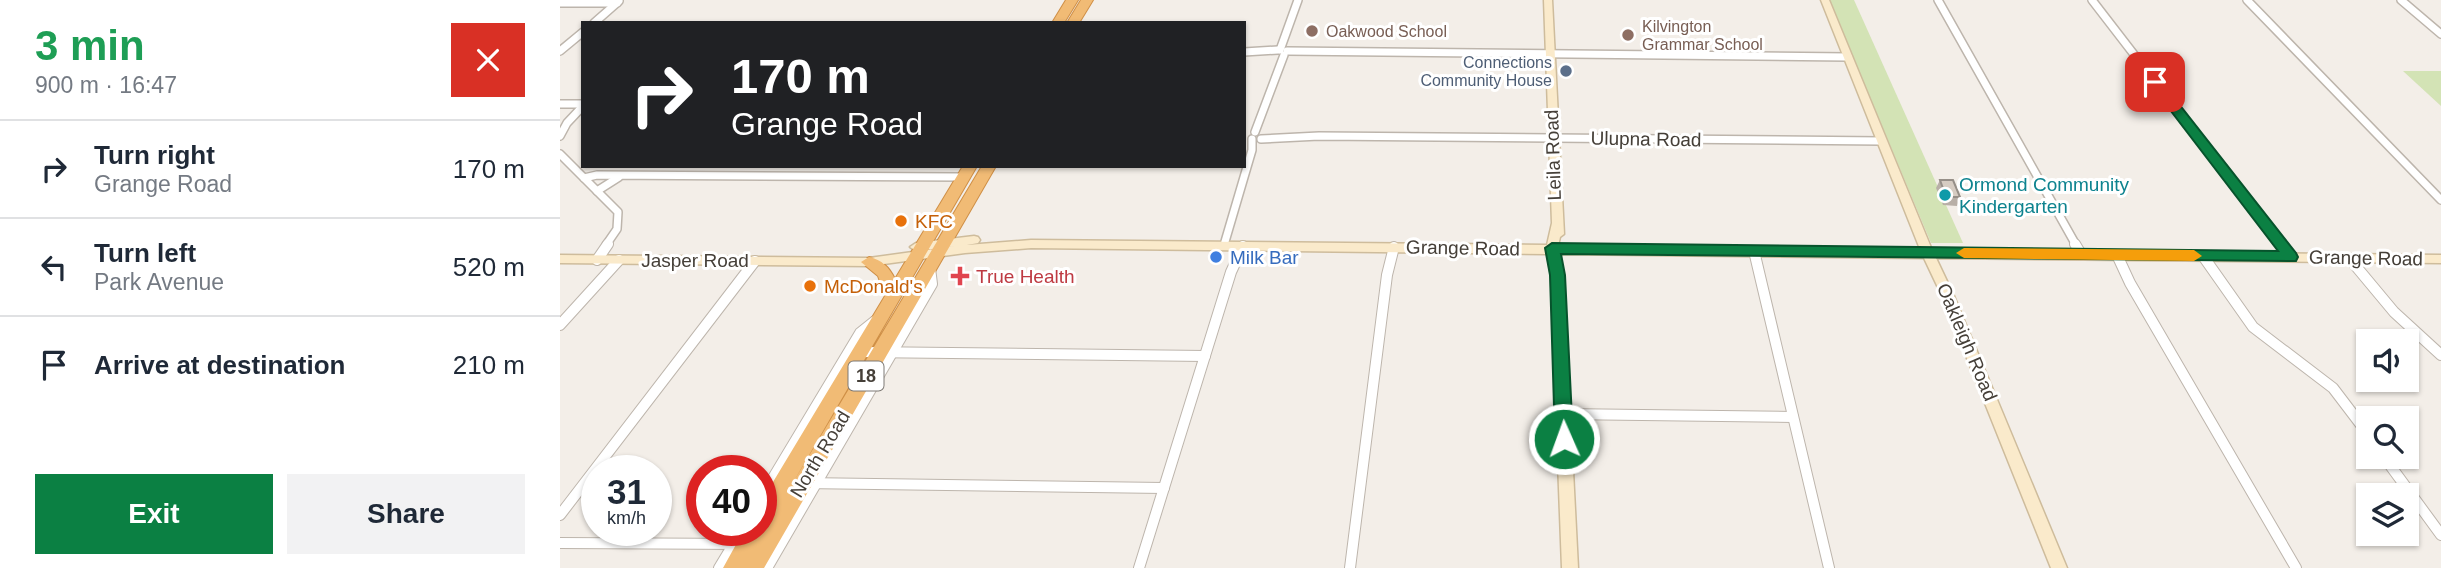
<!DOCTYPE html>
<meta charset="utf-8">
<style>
:root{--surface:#fff;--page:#f2f2f3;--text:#1f2937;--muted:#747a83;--line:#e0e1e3;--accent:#0b8043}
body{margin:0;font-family:Arial,sans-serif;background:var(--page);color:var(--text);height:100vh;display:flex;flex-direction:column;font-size:26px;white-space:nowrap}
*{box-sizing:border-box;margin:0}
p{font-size:23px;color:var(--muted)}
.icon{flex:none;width:38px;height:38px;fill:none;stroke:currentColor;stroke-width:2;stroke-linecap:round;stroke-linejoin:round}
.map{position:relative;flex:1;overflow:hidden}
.sheet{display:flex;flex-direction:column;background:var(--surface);width:560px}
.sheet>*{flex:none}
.banner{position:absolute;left:21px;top:21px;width:665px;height:147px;border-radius:0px;box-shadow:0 2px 5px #0004;background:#202124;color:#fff;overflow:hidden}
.controls{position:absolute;left:1796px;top:329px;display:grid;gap:14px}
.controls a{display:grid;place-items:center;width:63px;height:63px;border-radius:0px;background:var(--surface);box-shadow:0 2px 5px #0004;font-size:35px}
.speed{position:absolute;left:21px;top:455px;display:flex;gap:14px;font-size:35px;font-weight:700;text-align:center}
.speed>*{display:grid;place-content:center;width:91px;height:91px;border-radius:50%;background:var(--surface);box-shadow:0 2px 5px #0004;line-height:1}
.speed small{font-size:18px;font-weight:400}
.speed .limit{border:10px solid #d22;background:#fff;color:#111}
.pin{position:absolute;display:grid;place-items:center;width:60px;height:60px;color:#fff;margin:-30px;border-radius:14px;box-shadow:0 4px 10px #0006}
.me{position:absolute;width:77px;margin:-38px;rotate:358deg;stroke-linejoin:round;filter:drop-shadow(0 0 5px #0008)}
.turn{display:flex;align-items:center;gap:24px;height:147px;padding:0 35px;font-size:32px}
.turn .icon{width:91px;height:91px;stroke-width:2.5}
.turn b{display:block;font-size:49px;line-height:60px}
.round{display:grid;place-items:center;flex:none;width:74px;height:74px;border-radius:0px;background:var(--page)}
.overview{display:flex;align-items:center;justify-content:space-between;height:119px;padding:0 35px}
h1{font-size:42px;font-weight:700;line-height:52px;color:#1e9e55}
.action{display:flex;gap:14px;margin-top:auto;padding:14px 35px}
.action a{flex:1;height:80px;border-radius:0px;background:var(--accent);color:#fff;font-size:28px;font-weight:700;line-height:80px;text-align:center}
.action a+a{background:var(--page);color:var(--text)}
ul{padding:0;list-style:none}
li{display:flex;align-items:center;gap:21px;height:98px;padding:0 35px;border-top:2px solid var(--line)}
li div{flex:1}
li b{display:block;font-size:26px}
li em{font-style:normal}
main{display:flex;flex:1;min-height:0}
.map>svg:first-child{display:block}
.green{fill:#d3e3b5}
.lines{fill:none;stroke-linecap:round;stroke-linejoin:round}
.street-far1-casing{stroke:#bdb5ac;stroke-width:10}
.street-casing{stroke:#bdb5ac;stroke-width:12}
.secondary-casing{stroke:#cebc9c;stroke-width:3}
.highway-casing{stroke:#cf8f46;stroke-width:2}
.street-far1{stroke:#fff;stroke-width:7}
.street{stroke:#fff;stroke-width:10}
.secondary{fill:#faeacb;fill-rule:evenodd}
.highway{fill:#f1bb75;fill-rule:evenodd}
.wall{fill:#b8afa7}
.building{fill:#d6ccc2;stroke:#968f88;stroke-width:2}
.route{fill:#0b8043;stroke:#07532c;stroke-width:2}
.slow{fill:#f59e0b}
.education-dot{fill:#8d6e63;stroke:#fff;stroke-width:2.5}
.service-dot{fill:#5c6f8a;stroke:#fff;stroke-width:2.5}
.culture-dot{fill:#0f9aa8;stroke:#fff;stroke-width:2.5}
.food-dot{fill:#e8710a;stroke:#fff;stroke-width:2.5}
.shop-dot{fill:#3f7fe0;stroke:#fff;stroke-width:2.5}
.health-dot{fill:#e0444e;stroke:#fff;stroke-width:2.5}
.labels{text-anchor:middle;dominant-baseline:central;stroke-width:6;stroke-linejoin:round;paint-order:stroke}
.far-education-label{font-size:16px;fill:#785e54;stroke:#fff;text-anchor:start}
.far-service-label{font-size:16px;fill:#4e5e75;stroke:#fff;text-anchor:end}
.shield{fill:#fff;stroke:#7d7974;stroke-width:2}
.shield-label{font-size:18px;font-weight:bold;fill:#453f38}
.street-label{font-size:19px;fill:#453f38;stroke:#fff}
.culture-label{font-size:19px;fill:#0d838f;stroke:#fff;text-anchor:start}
.food-label{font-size:19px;fill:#c56008;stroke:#fff;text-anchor:start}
.shop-label{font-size:19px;fill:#366cbe;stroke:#fff;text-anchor:start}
.health-label{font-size:19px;fill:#be3a42;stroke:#fff;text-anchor:start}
</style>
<main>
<section class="sheet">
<div class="overview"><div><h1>3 min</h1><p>900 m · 16:47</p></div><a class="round" style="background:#d93025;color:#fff"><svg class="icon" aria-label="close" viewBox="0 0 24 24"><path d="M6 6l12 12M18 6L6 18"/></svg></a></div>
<ul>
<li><svg class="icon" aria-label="right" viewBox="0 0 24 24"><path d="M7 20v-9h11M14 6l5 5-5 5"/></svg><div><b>Turn right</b><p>Grange Road</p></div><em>170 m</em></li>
<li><svg class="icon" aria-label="left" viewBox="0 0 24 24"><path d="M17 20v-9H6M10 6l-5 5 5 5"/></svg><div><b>Turn left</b><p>Park Avenue</p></div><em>520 m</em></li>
<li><svg class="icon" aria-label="arrive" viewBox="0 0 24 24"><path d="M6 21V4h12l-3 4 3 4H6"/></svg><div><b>Arrive at destination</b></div><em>210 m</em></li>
</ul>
<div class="action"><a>Exit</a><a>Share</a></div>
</section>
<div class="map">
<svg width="1881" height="568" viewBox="0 0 1881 568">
<rect width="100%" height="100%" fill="#f3eee8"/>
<g class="green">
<polygon points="1269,0 1294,0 1403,243 1371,243"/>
<polygon points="1843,71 1881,71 1881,106"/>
</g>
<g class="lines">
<defs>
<g id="street-far1">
<polyline points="1378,0 1516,245"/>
<polyline points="1532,0 1721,245"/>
<polyline points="1687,0 1881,200"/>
<polyline points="1841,0 1881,34"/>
<polyline points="0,3 57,3"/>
<polyline points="34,23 59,1"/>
<polyline points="720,50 738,0"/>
<polyline points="0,51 23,32"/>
<polyline points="727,51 1288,57"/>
<polyline points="684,52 718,50"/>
<polyline points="0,104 23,104"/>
<polyline points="695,132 724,55"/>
<polyline points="0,136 7,123 23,106"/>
<polyline points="701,139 759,136 1322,141"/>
<polyline points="0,154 58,212 57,229 46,245"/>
<polyline points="24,178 37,175 403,177"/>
<polyline points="37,191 59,177"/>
<polyline points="664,245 692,150 692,139"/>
</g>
<g id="street">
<polyline points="1515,244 1521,254"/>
<polyline points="1720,244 1730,257"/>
<polyline points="1194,251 1269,568"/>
<polyline points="1557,255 1570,283 1736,568"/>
<polyline points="1643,256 1693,327 1773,388 1808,434"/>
<polyline points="1789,258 1834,312 1881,355"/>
<polyline points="37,260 48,244"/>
<polyline points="0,325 59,260"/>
<polyline points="302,352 645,356"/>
<polyline points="1003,414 1233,417"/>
<polyline points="1824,457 1881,535"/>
<polyline points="243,483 604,488"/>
<polyline points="201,498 300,333 315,321"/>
<polyline points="0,515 195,261"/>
<polyline points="0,543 188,544"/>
<polyline points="159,568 182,530"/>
<polyline points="207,568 372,284 370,268"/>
<polyline points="579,568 671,272 683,246"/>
<polyline points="790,568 827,275 834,247"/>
</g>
<polygon id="secondary" points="984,0 992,0 1004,234 1000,237 998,246 1360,249 1261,0 1269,0 1372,250 1881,255 1881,263 1376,258 1394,296 1507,568 1491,568 1382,296 1364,258 999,254 1003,275 1018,568 1002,568 991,275 987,254 471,248 405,253 309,266 0,263 0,255 309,258 396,246 356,251 350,247 356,243 414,236 418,237 420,240 418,243 407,245 471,240 987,245 992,223"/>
<g id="highway">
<polygon points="506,0 518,0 504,23 492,23"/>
<polygon points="521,0 533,0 519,23 507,23"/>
<path d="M403,166H417L231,486L422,166H436L204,568H163L184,530H201V502L325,296L318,276L301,262L309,257C322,260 329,267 335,279Z"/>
</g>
</defs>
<use href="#street-far1" class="street-far1-casing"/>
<use href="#street" class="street-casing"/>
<use href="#secondary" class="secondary-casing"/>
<use href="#highway" class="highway-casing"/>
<use href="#street-far1" class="street-far1"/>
<use href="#street" class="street"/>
<use href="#secondary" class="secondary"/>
<use href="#highway" class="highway"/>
</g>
<polygon class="wall" points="1380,180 1400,197 1397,206 1383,205 1376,188"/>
<polygon class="building" points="1380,180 1393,180 1400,197 1386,197"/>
<polygon class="route" points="1595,79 1600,80 1736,253 1738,257 1736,261 1001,254 1005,275 1013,439 1011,444 1004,446 998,444 995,439 990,275 985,248 992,243 1718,251 1591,85 1591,80"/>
<polygon class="slow" points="1404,248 1634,250 1642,256 1634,261 1404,258 1396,253"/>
<g class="education-dot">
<circle cx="752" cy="31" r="7"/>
<circle cx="1068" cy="35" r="7"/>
</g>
<circle class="service-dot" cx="1006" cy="71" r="7"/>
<circle class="culture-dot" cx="1385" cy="195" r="7"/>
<g class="food-dot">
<circle cx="341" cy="221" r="7"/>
<circle cx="250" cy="286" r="7"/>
</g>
<circle class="shop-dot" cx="656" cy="257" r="7"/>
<path class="health-dot" d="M396.5 265.5h7v7h7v7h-7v7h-7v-7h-7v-7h7z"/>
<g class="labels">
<g class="far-education-label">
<text x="1082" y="26">Kilvington<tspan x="1082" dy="18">Grammar School</tspan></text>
<text x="766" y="31">Oakwood School</text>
</g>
<g class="far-service-label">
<text x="992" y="62">Connections<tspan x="992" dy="18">Community House</tspan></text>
</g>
<rect class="shield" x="288.5" y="361.5" width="35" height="29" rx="5"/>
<g class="shield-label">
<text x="306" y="376">18</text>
</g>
<g class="street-label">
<text transform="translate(1086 139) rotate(1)">Ulupna Road</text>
<text transform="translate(993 155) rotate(-92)">Leila Road</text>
<text transform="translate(903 248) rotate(1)">Grange Road</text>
<text transform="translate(1806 258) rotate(1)">Grange Road</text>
<text x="135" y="260">Jasper Road</text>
<text transform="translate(1407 342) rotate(67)">Oakleigh Road</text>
<text transform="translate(260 454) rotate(-59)">North Road</text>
</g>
<g class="culture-label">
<text x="1399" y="184">Ormond Community<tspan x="1399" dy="22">Kindergarten</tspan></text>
</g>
<g class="food-label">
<text x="355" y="221">KFC</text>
<text x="264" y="286">McDonald's</text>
</g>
<g class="shop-label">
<text x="670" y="257">Milk Bar</text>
</g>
<g class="health-label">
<text x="416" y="276">True Health</text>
</g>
</g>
</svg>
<div class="controls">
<a><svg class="icon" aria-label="sound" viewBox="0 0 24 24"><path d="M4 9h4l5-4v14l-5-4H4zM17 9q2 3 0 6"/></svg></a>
<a><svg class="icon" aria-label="search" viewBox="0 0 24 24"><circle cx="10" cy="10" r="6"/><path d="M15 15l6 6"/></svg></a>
<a><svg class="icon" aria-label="layers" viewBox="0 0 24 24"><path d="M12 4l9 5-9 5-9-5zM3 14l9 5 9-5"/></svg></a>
</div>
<div class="speed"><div>31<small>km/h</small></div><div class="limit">40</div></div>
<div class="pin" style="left:1595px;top:82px;background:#d93025"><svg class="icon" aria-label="arrive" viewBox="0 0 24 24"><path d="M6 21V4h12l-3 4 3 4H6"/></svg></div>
<svg class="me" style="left:1004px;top:439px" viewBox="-20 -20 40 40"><circle r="17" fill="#0b8043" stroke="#fff" stroke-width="3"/><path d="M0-11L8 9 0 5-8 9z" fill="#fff"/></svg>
<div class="banner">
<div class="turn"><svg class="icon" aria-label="right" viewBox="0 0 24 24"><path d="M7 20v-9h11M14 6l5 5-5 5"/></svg><div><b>170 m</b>Grange Road</div></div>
</div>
</div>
</main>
